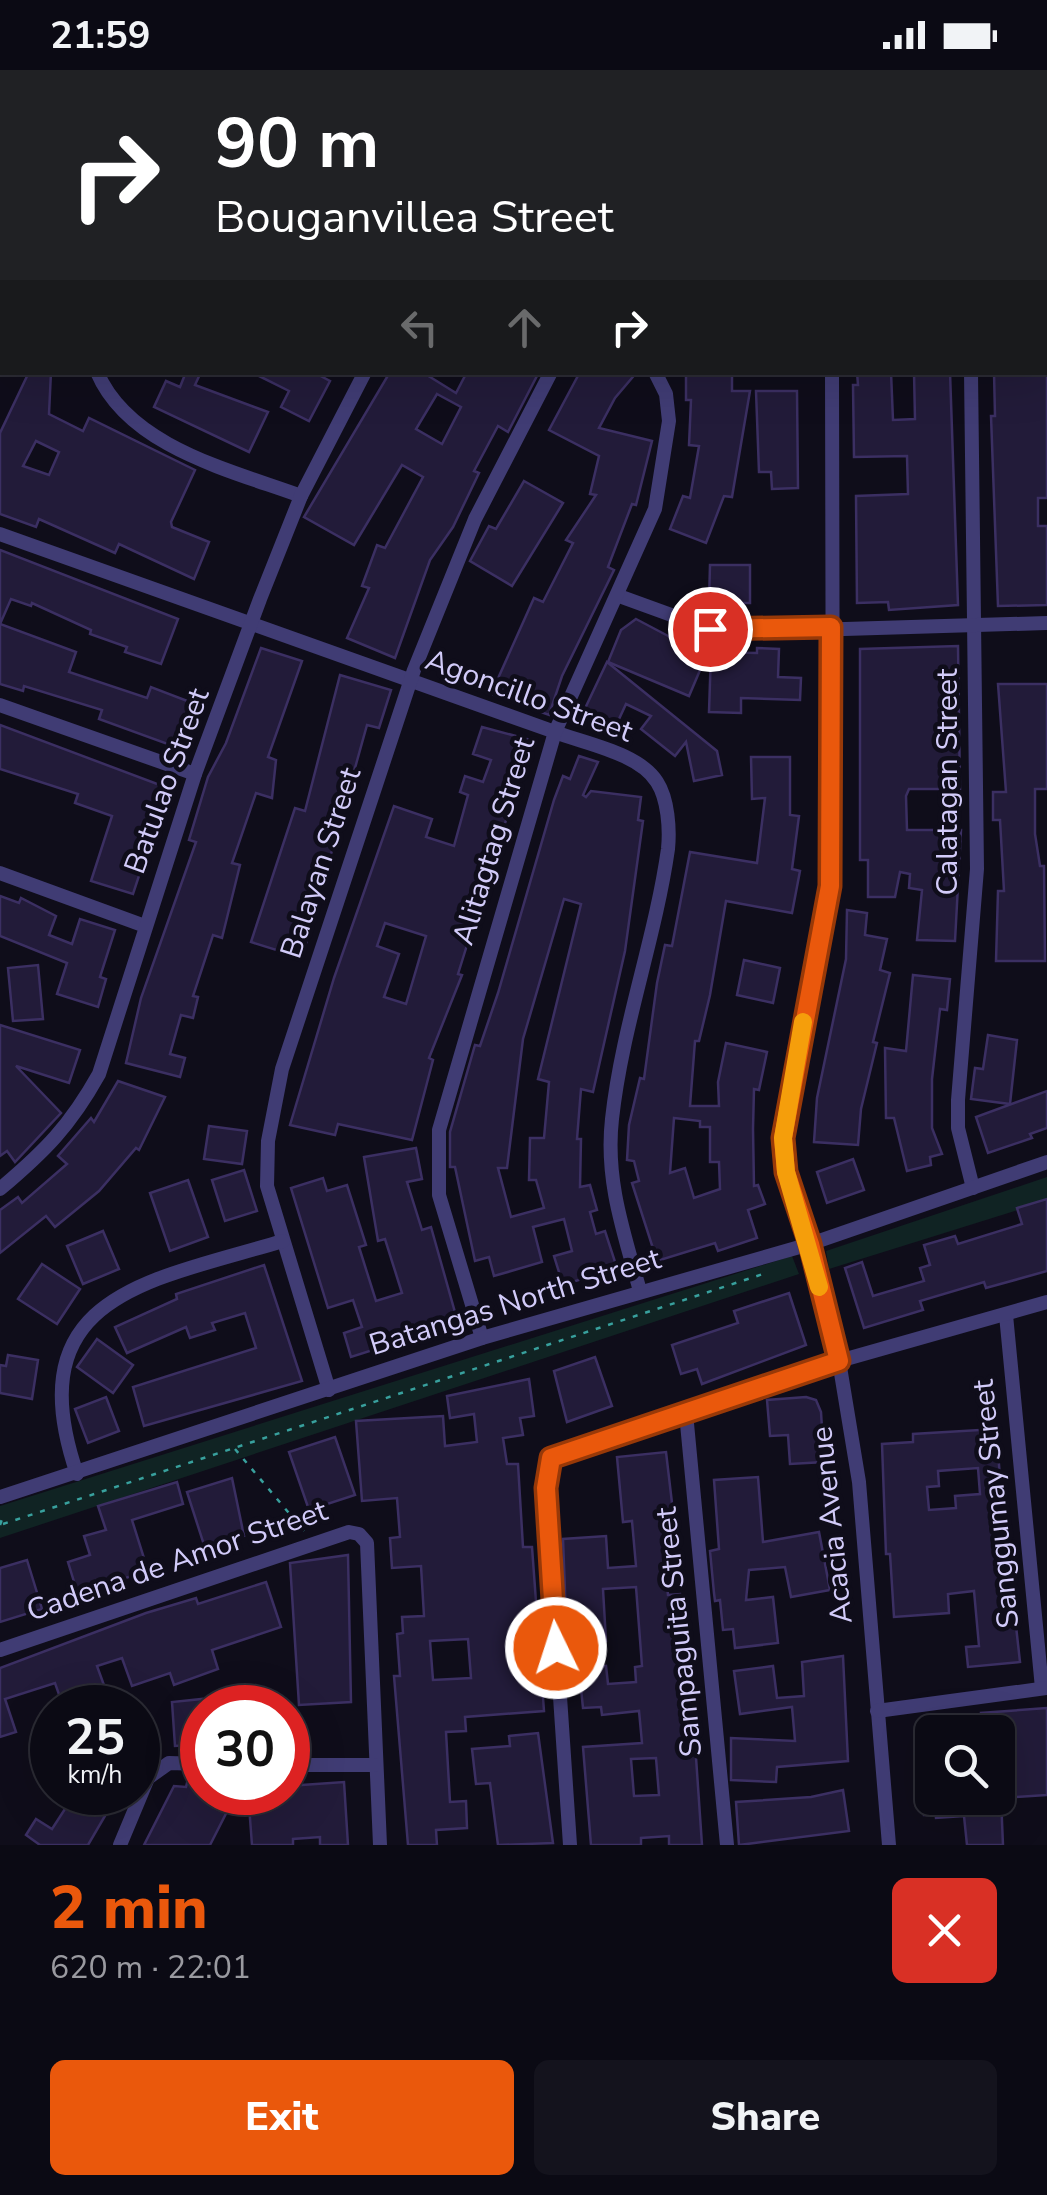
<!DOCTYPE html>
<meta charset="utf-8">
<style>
:root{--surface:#0b0a14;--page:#14131d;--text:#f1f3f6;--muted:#9a9aa0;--line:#2b2b34;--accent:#ea580c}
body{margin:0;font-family:"Nunito Sans",sans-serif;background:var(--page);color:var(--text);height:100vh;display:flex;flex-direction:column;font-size:38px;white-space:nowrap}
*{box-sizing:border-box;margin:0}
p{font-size:32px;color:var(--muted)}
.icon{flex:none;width:55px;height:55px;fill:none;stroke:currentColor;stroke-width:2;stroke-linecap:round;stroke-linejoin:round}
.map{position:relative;height:1775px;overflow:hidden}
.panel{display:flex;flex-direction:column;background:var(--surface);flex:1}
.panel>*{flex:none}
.guide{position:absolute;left:0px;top:0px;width:1048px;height:305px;box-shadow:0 10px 40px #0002,0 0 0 2px var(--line);background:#202124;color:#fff;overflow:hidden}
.controls{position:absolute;left:915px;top:1645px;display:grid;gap:20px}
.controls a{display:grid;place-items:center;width:100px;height:100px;border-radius:15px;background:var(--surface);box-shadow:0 10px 40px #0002,0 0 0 2px var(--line);font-size:50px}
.speed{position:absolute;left:30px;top:1615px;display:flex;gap:20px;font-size:50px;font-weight:700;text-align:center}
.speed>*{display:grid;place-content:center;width:130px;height:130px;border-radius:50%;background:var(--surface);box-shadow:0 10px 40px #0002,0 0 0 2px var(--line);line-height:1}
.speed small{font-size:25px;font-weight:400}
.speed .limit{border:15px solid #d22;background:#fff;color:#111}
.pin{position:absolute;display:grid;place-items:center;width:85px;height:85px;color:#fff;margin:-42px;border:5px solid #fff;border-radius:50%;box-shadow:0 2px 10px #0007}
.me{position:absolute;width:110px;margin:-55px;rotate:356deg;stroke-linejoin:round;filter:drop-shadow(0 0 8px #0008)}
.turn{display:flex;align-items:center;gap:35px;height:210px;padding:0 50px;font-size:45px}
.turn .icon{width:130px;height:130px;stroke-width:2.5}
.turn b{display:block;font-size:70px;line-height:85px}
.lanes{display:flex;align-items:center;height:95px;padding:0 50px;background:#0003;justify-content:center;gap:50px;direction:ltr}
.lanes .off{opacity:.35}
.round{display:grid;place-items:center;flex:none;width:105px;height:105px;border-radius:15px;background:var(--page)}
.headline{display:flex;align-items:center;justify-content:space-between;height:170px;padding:0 50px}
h1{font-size:60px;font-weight:800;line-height:75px;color:var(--accent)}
.action{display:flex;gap:20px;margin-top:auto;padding:20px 50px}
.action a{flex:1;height:115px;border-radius:15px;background:var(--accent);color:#fff;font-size:40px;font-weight:800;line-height:115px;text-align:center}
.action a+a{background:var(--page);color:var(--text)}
.status{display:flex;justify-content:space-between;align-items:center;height:70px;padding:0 50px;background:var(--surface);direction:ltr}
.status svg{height:28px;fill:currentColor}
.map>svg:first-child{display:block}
.green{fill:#102323}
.building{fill:#221b39;stroke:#3b2f62;stroke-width:2.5;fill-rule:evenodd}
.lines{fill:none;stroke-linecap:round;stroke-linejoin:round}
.path{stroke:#38a09d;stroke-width:2.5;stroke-dasharray:5 8;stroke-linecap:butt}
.minor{stroke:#403c74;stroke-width:14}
.route-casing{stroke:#983908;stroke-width:25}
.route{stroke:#ea580c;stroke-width:18}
.slow{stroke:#f59e0b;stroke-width:18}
.labels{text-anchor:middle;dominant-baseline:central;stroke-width:9;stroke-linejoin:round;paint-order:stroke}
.street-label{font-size:30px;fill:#d2cbf9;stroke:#0f0d1a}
</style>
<div class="status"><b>21:59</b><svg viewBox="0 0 49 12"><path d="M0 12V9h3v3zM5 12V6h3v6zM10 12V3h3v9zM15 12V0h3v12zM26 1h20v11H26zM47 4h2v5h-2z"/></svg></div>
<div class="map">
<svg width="1047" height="1775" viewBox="0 0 1047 1775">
<rect width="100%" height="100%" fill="#0f0d1a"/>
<g class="green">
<polygon points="1047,1107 1047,1131 829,1199 826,1181"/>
<polygon points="792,1186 799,1204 0,1468 0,1436"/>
</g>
<g class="building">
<path d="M29,302H51L49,344L83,361L89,348L195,400L171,452L172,457L209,472L194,509L119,474L115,483L39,449L36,457L0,444V363ZM36,371L59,382L49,405L23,396Z"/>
<polygon points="186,302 201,302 195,315 268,342 249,382 154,337 166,311 180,317"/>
<polygon points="251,302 313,302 330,311 309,351 281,337 289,321"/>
<path d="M390,302H422L456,323L467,302H539L508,362L498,356L474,401L479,403L453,457L430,490L395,588L347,568L369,518L362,516L377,475L385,478L423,407L402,395L354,475L304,447ZM437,324L461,337L442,374L416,359Z"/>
<polygon points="580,302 637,302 615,328 599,358 652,371 636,435 632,434 608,497 614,500 562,606 549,645 491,624 534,528 543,532 573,473 566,470 596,425 590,424 599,386 549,360"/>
<polygon points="686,302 732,302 732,321 750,321 732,427 724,426 706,473 670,459 683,426 690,428 699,376 689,375 691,330 686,330"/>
<polygon points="857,302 891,302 893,350 915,349 914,302 950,302 958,535 889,540 888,532 857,533 856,426 908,424 907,386 854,387 853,315 858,315"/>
<polygon points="994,302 1047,302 1047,428 1038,428 1038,456 1047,456 1047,535 998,536 991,346 995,346"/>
<polygon points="756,321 797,321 798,418 772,419 771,402 759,402"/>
<polygon points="524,411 563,433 512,516 470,491 489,456 496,459"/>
<polygon points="0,480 178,549 161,594 125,582 127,577 90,564 91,560 32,533 31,536 11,529 0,554"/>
<polygon points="710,495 750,495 750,533 709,533"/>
<polygon points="636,549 706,586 689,626 608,592 621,560"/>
<polygon points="0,554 76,582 69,602 147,628 151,617 190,632 173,676 99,649 102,640 24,616 23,621 0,614"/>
<polygon points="958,576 960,719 909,719 906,726 907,760 961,760 955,871 917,870 922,820 909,818 910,804 900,802 895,827 868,827 868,790 860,790 860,579"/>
<polygon points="261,578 302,591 268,687 276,690 272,728 256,723 232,793 240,795 222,868 213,865 193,926 198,927 193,948 181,945 177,959 170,984 185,988 180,1007 126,993 141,928 196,772 189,770 208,707 226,673"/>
<polygon points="757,578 779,579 778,607 801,608 800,630 741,628 741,643 709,642 711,582 757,583"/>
<polygon points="607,592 717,681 722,705 694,711 686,672 675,686 641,659 651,646 626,634 613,662 581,647"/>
<polygon points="340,605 391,620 379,658 367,655 302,888 251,872 295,738 305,741"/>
<polygon points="998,614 1047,614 1047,719 1035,719 1035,764 1040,796 1044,796 1045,891 996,891 998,821 1004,821 1000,750 993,750 993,722 1006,722"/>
<polygon points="0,655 168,718 133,824 91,811 112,746 75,733 78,724 0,699"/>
<path d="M482,657L531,670L458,904L462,905L429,988L433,990L412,1070L338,1054L335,1065L290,1055L334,908L394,736L432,749L426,767L454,776L468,725L460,722L465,706L483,712L491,690L473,684ZM385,853L426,866L406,934L384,927L399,884L377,876Z"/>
<path d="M579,686L598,692L583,725L586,727L591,721L641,727L638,750L643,751L625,881L593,1022L581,1019L577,1069H581L580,1117L590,1115L597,1140L590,1142L596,1164L605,1161L617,1198L563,1215L554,1186L572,1181L564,1149L533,1157L542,1192L494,1206L489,1187L475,1191L455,1097H450V1062L475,975L480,976L498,923L554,730L563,706L570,709ZM564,829L581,834L538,1009L549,1012L544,1068H530L529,1110H536L544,1138L511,1147L498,1098H507L523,969Z"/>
<path d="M751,687H790V745L799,746L792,799L800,801L792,843L726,831L710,925L699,971H695L690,1036H719L718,1012L726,973L767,982L759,1020L754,1019L753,1059L754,1116L758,1115L765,1134L748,1140L757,1168L718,1181L715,1173L657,1191L632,1113L639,1111L634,1091L627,1090L629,1055L640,1008L644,1009L657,913L665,875L672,876L690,782L757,793L765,728L752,729ZM674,1048L700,1051V1057H710V1092H719L720,1119L694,1128L685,1098L670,1103Z"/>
<polygon points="0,826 19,833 21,828 56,846 49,865 72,874 80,849 115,860 100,907 106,909 98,937 57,924 67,893 0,866"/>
<polygon points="847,840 867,843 865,865 887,869 880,900 890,903 873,972 877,973 861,1039 858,1075 814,1072 817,1028 846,889"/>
<polygon points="744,890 780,898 773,933 737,925"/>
<polygon points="38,895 43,949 13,951 8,898"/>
<polygon points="913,905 950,909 947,940 940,939 932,1009 932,1058 942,1084 930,1087 931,1095 907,1101 894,1048 886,1048 885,978 906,981"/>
<polygon points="0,955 80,980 69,1013 16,996 61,1043 15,1092 7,1081 0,1086"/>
<polygon points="988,965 1017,970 1010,1034 971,1029 975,998 983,999"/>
<polygon points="118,1011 165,1027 139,1080 136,1078 99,1121 55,1157 46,1146 0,1183 0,1140 18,1127 22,1133 67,1094 58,1086 91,1048 94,1052"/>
<polygon points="1047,1021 1047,1058 1030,1064 1032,1068 988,1083 976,1047"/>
<polygon points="209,1056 247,1061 242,1094 204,1089"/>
<polygon points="416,1078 422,1109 407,1112 422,1160 431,1157 458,1253 351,1287 344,1263 362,1257 353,1230 328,1238 291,1118 323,1108 327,1121 347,1115 366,1175 359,1177 376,1231 402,1223 385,1169 378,1171 364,1087"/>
<polygon points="853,1089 864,1120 827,1133 817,1102"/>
<polygon points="244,1100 257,1141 225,1151 212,1110"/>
<polygon points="188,1110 208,1167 170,1181 150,1123"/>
<polygon points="1047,1129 1047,1201 986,1218 984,1212 920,1231 923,1240 864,1258 845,1198 862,1192 873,1226 924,1211 920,1198 930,1195 924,1175 955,1166 958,1174 1022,1154 1017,1138"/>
<polygon points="103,1161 119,1199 83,1214 67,1176"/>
<polygon points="42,1194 80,1219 57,1254 18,1229"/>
<polygon points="264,1195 302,1311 144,1356 133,1317 256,1278 245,1243 212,1253 215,1260 190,1268 186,1257 127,1283 115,1257 177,1229 176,1224"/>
<polygon points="789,1223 806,1275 702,1314 697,1299 681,1304 672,1275 738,1253 734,1241"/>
<polygon points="97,1269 133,1295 113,1323 77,1297"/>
<polygon points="8,1285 38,1290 32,1329 0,1323 0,1295 6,1296"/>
<polygon points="595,1287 612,1336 567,1352 554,1301"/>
<path d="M529,1309L534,1346L520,1348L523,1365L503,1368L507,1394H518L523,1477H532L544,1641L465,1647L466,1661L446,1662L450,1732L466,1731L467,1758L436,1760L437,1775H408L394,1606H400L397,1564L403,1563L402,1547L424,1546L421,1496L392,1498L390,1468L400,1467L397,1428L362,1431L356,1351L443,1346L445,1376L477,1372L474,1344L450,1348L447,1326ZM468,1569L471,1608L433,1610L430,1571Z"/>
<polygon points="106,1327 119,1361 88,1373 75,1339"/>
<polygon points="806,1327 816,1330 821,1342 824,1392 790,1394 788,1365 770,1366 767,1330"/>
<path d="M996,1359L1011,1538H1014L1020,1592L968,1597L966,1577L979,1576L974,1521L948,1524L949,1543L894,1547L890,1484H886L882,1374L913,1372V1364ZM978,1398L980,1424L955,1426L956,1438L929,1440L927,1417L939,1416L938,1401Z"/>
<polygon points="335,1367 355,1425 309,1440 289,1382"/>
<path d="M666,1382L678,1484L664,1486L668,1525L680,1524L684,1586L689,1585L702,1775H669V1766L641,1768V1775H591L583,1677L642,1673L639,1641L602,1645L601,1637L583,1638L579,1599L606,1596L608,1614L636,1612L635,1597L642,1596L636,1517L603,1519L606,1571L567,1573L563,1469L606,1466L608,1498L636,1496L632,1451L623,1452L617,1387ZM656,1688L659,1725L634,1726L631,1689Z"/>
<polygon points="758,1407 763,1472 819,1462 830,1520 791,1527 785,1497 749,1500 746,1530 773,1527 778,1573 735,1578 733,1559 723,1560 720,1530 715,1531 714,1523 710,1481 719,1479 714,1410"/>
<polygon points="232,1408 244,1466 205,1478 187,1422"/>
<polygon points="177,1412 183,1434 132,1450 148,1501 90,1519 92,1524 79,1528 68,1492 90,1485 84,1466 106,1460 98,1436"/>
<polygon points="348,1485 351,1632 299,1635 290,1493"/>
<polygon points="27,1490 42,1539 0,1552 0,1498"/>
<polygon points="266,1512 281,1557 212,1580 218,1599 174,1615 170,1603 132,1616 122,1588 97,1596 105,1618 62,1633 55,1613 5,1629 16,1662 0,1667 0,1598 146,1543 196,1528 198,1534"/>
<polygon points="843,1586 848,1691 777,1697 776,1712 731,1710 731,1668 795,1671 792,1637 740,1644 734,1601 773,1596 777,1628 804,1626 802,1592"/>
<polygon points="202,1629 202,1674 175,1676 172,1632"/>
<polygon points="1047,1638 1047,1725 1001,1728 1003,1775 967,1775 964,1746 936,1748 934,1728 998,1728 998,1662 983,1662 981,1643"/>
<polygon points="538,1663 553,1773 498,1775 490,1713 476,1714 472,1679 510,1676 509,1666"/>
<polygon points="932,1676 932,1745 924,1745 918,1677"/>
<polygon points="188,1709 202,1709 202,1722 237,1722 210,1775 144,1775 174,1716 186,1717"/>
<polygon points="344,1712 348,1775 320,1775 320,1767 293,1769 293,1775 252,1775 248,1722 288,1722 288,1716"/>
<polygon points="843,1720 849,1761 739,1775 736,1732 811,1727"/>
<polygon points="76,1722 119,1722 88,1775 40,1775 26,1765 36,1749 52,1759"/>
</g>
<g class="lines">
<g class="path">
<polyline points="235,1379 304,1461"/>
<polyline points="3,1454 766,1203"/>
<polyline points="0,1455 4,1443"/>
</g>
<g class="minor">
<polyline points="101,0 102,2"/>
<polyline points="150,0 152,2"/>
<polyline points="194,0 195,2"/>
<polyline points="0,1 2,8"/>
<polyline points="123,2 129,0"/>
<polyline points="458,2 466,0"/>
<polyline points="828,2 828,0"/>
<polyline points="969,2 969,0"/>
<polyline points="0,149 2,148"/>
<path d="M97,302C129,377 230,400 301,426"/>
<polyline points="832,302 833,772 830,815 783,1068 786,1102 810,1174 839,1291 859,1412 889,1775"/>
<polyline points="971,302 977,799 958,1030 958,1058 973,1118"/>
<path d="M0,464L555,662C586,674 639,683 657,712C668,729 670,759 668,779C655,870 622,957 612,1049C605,1110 624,1163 640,1221"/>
<polyline points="619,526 710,559 742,562 1047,553"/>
<polyline points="0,635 195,704"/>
<polyline points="0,803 145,856"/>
<path d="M0,1119C45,1081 70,1056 99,1004L195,704L260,529L301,426L365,302"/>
<polyline points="1006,1245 1042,1618"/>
<polyline points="482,1268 439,1125 439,1060 555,662 655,439 669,351 666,324 655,302"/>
<polyline points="329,1320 267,1116 268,1071 282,999 414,600 475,449 551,302"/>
<polyline points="686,1343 727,1775"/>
<path d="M77,1404C16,1225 149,1211 283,1171"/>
<polyline points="0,1427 482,1268 810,1174 1047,1092"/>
<polyline points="0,1580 349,1462 359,1464 367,1473 380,1775"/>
<polyline points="877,1641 1047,1618"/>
<polyline points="288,1695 374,1695"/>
<polyline points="120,1775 148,1708 169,1693 202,1694"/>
<polyline points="570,1775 546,1419 551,1388 839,1291 1047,1232"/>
</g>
</g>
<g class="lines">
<defs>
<polyline id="route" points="556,1578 546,1418 551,1388 839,1291 810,1174 786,1102 783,1068 830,816 831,557 710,559"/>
</defs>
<use href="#route" class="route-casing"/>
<use href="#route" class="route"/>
<polyline class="slow" points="803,952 783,1068 786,1102 819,1217"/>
</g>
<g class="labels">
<g class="street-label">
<text transform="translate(529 626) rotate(20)">Agoncillo Street</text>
<text transform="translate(167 711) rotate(-70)">Batulao Street</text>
<text transform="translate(947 712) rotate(-90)">Calatagan Street</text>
<text transform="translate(494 771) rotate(-73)">Alitagtag Street</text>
<text transform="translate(321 793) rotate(-72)">Balayan Street</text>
<text transform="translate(515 1232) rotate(-17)">Batangas North Street</text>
<text transform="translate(996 1434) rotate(-96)">Sanggumay Street</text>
<text transform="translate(832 1455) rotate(-96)">Acacia Avenue</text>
<text transform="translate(177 1491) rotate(-19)">Cadena de Amor Street</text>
<text transform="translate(679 1562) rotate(-96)">Sampaguita Street</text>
</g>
</g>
</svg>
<div class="controls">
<a><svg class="icon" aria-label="search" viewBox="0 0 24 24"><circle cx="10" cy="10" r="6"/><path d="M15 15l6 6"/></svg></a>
</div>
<div class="speed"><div>25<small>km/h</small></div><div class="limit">30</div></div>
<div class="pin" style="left:710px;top:559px;background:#d93025"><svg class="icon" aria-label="arrive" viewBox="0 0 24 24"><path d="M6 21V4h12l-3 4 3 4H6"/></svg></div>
<svg class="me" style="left:556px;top:1578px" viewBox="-20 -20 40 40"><circle r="17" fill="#ea580c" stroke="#fff" stroke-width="3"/><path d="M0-11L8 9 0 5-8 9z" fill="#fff"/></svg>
<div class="guide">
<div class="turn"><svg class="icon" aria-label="right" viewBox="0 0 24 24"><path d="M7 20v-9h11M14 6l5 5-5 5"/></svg><div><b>90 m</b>Bouganvillea Street</div></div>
<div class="lanes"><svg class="icon off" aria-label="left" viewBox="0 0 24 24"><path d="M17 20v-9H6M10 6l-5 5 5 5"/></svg><svg class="icon off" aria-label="ahead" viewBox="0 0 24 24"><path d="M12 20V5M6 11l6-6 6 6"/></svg><svg class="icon" aria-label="right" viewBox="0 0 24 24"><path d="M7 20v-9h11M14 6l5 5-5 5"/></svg></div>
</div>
</div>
<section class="panel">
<div class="headline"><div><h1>2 min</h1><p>620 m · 22:01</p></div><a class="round" style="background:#d93025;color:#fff"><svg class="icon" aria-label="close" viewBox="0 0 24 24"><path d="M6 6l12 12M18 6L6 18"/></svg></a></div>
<div class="action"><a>Exit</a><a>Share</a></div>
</section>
